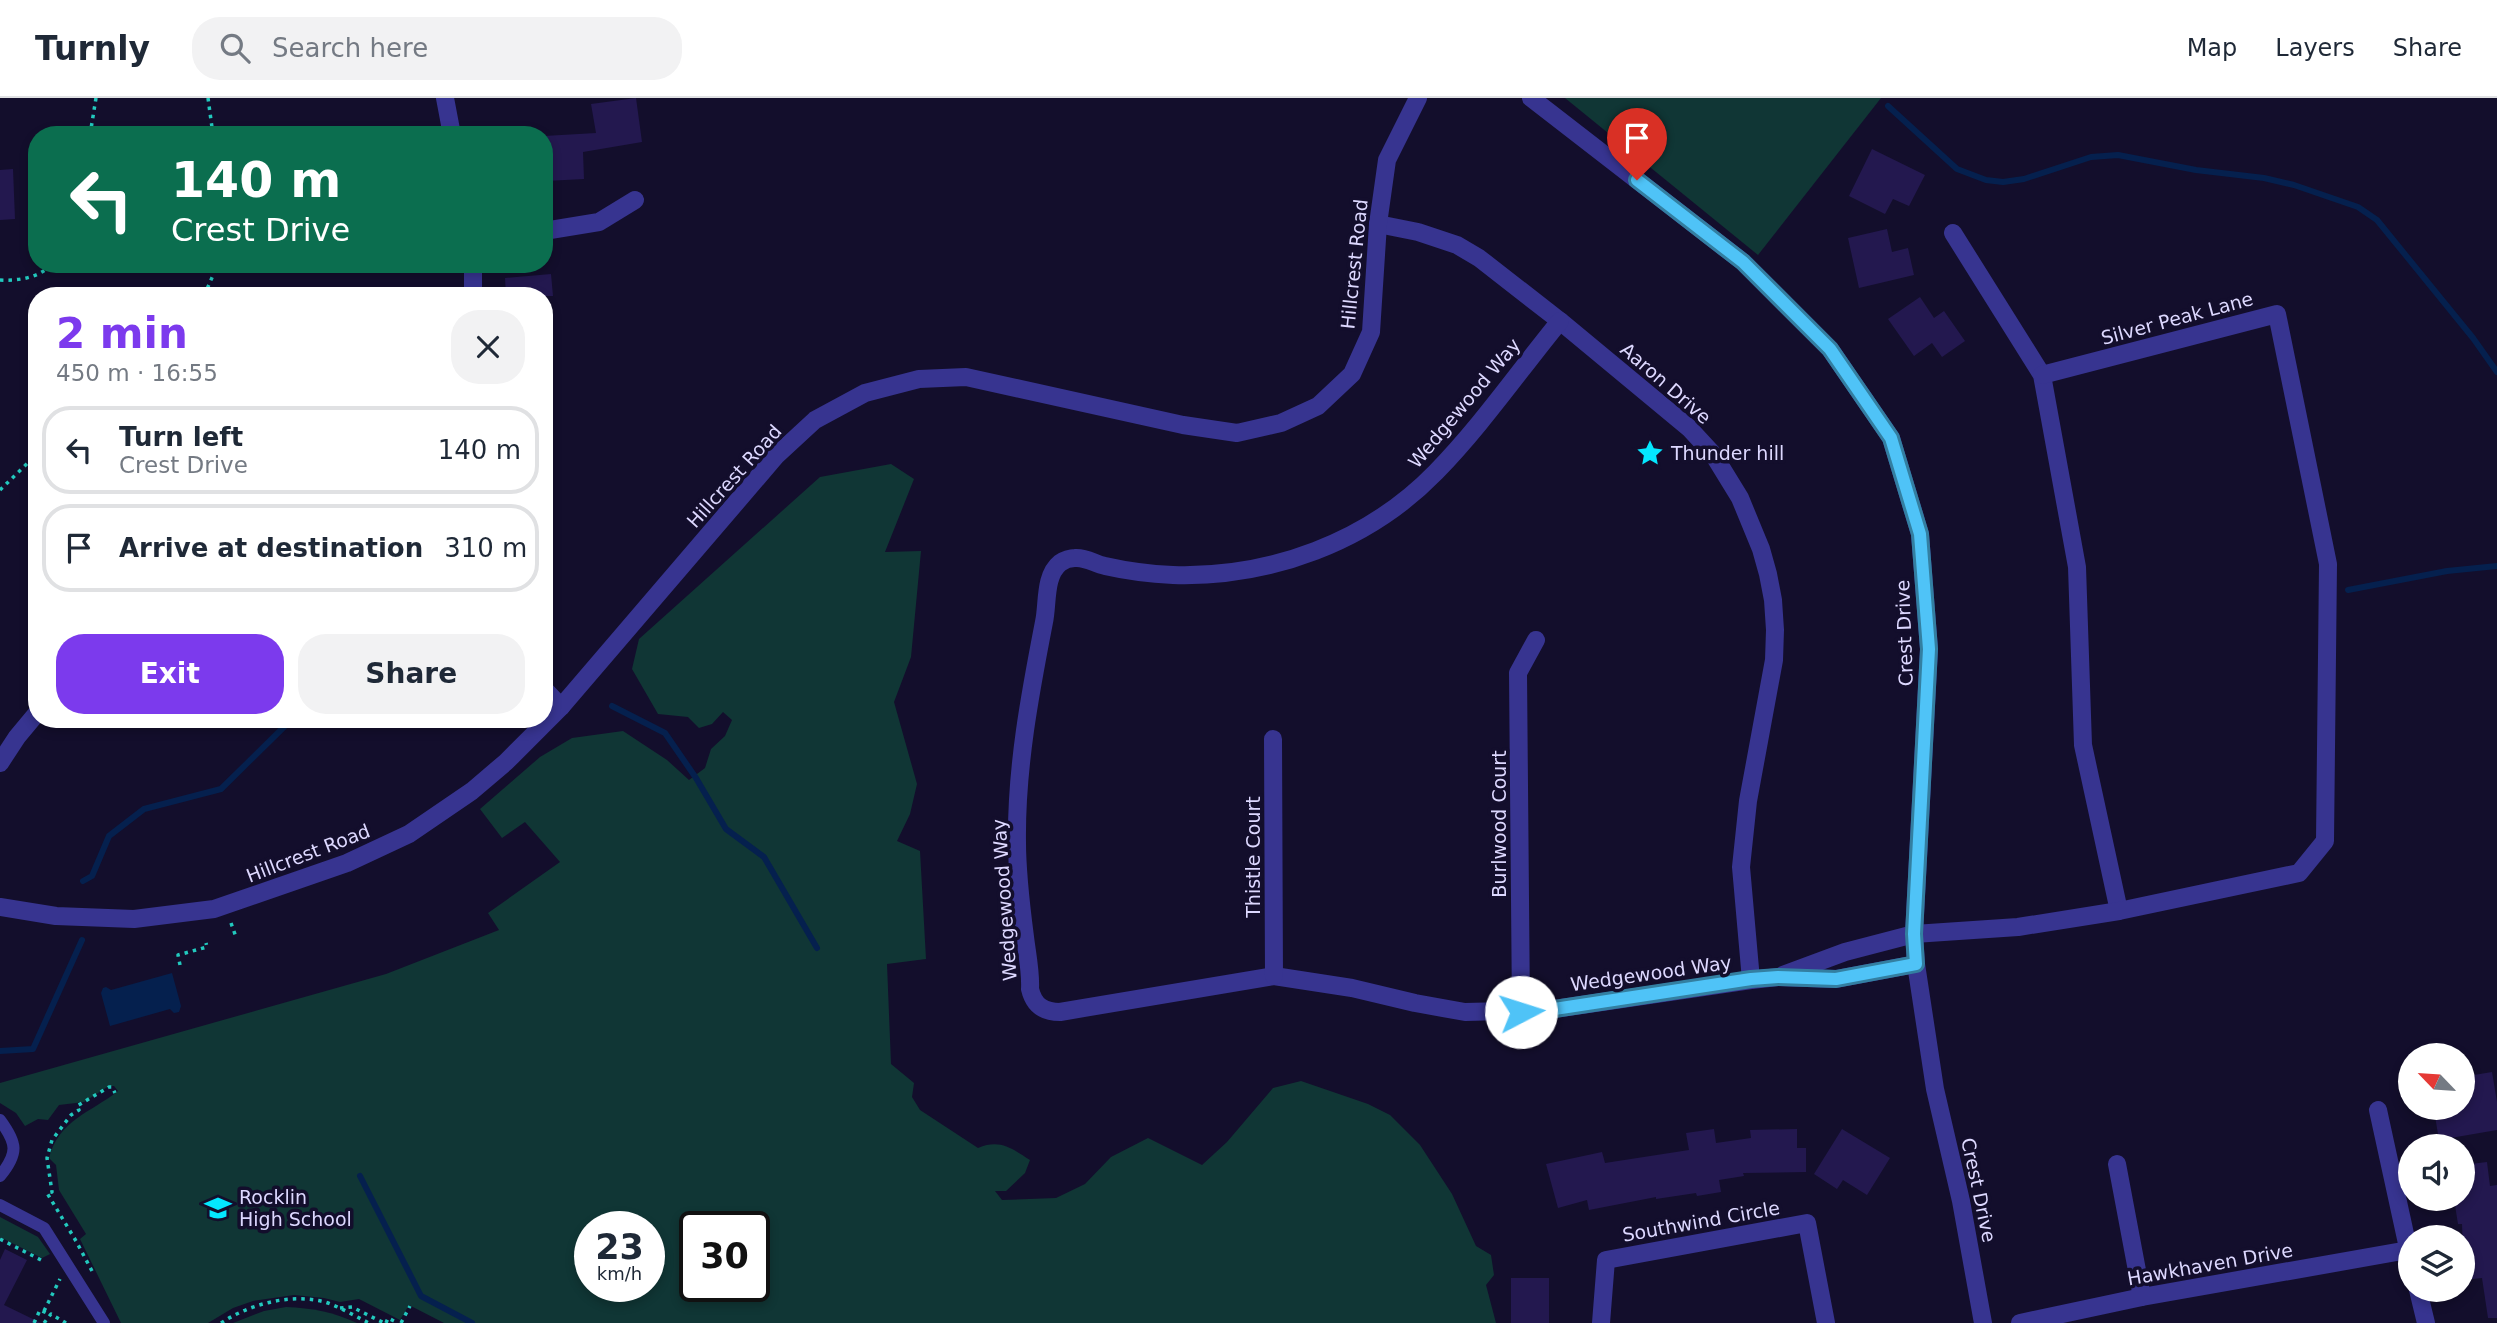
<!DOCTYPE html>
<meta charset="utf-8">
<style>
:root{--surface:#fff;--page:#f2f2f3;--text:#1f2937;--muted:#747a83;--line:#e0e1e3;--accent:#7c3aed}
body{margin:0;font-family:"DejaVu Sans",sans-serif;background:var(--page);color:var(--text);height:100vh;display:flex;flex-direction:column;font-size:26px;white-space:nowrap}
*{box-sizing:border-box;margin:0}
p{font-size:23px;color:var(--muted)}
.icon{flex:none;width:38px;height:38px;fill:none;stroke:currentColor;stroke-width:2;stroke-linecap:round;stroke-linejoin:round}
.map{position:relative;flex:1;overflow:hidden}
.details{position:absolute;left:28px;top:189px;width:525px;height:441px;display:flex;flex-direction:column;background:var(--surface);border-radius:28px;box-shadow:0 4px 10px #0003}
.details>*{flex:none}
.banner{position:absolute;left:28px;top:28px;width:525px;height:147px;border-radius:28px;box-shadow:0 4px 10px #0003;background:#0b6e4f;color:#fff;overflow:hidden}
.needle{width:46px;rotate:295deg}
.controls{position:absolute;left:2398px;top:945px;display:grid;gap:14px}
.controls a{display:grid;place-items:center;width:77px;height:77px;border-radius:50%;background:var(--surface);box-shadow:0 4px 10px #0003;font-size:35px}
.speed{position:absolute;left:574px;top:1113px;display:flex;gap:14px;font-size:35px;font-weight:700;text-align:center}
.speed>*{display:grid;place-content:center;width:91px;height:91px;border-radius:50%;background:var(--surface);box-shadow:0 4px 10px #0003;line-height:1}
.speed small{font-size:18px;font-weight:400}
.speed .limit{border:4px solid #111;border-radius:10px;background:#fff;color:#111}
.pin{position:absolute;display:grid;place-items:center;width:60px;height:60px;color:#fff;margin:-72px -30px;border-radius:50% 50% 50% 0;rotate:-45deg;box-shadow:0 0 7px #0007}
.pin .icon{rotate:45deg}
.me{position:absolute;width:77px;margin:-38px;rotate:85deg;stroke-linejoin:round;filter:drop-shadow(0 0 5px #0008)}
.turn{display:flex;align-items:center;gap:24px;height:147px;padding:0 28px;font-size:32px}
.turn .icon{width:91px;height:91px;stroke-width:2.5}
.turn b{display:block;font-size:49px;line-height:60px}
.round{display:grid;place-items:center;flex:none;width:74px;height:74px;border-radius:28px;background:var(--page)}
.head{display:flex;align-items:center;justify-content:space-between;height:119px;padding:0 28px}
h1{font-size:42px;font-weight:600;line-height:52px;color:var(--accent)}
.primary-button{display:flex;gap:14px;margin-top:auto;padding:14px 28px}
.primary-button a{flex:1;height:80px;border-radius:28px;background:var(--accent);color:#fff;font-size:28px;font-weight:600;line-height:80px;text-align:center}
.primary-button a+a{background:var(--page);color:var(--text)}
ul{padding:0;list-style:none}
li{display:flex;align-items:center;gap:21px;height:88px;margin:0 14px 10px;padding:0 14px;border:4px solid var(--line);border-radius:28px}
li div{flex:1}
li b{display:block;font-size:26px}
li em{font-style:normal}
header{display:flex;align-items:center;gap:42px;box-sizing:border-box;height:98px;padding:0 35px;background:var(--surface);border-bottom:2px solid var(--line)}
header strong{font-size:33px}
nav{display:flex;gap:38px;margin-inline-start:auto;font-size:24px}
.search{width:490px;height:63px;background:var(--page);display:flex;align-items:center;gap:18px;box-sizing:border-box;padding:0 24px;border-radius:28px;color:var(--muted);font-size:26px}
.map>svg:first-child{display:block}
.green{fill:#103635;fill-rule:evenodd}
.water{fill:#05204e}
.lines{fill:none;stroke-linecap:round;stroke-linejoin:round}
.stream{stroke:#05204e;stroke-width:6}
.building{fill:#23184f}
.path{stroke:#22c9be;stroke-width:3.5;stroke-dasharray:3.5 5;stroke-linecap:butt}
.service{stroke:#373490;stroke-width:12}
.minor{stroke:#373490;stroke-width:18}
.tertiary{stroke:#373490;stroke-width:18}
.route-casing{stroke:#337fa1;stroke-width:18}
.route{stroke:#4fc3f7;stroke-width:12}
.labels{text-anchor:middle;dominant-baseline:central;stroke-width:7;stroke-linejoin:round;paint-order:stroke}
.street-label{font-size:19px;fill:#ddd8ff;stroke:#130e2c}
.poi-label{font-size:19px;fill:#ddd8ff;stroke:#130e2c;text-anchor:start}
</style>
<header>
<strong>Turnly</strong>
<div class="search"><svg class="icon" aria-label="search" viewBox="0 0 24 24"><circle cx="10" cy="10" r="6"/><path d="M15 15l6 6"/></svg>Search here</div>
<nav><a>Map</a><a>Layers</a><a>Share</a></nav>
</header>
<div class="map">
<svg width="2497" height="1225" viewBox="0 0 2497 1225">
<rect width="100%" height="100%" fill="#130e2c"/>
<g class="green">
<polygon points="1565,0 1881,0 1758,157"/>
<path d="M891,366L914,381L885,454L921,453L911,559L894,604L917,686L910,716L897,743L920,753L926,861L887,866L891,966L914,985L912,999L920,1012L978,1050C1000,1041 1011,1050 1030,1062L1025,1075L1006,1093H995L1002,1102L1056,1100L1085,1086L1111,1059L1148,1040L1202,1067L1227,1044L1273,990L1301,983L1368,1006L1390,1017L1420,1047L1452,1096L1476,1148L1491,1157L1494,1177L1486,1187L1496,1225H444L409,1207L400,1222L359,1201L340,1204L324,1200L294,1197L253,1203L233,1210L208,1225H121L80,1141L86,1136L59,1092L56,1067L49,1060C59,1022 90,1015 118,993L114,988H109L84,1004L59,1007L48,1022L38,1021L25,1028L16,1015L0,1005V985L386,876L499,832L488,815L560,764L525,724L502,740L480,711L540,659L572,640L623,633L667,662L689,682L705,670L711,651L725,638L732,622L723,614L712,626L699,630L688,619L658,616L632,571L639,541L820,379ZM590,1129H649V1188H590ZM695,1129H754V1188H695Z"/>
<polygon points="0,1119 38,1139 50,1156 42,1160 0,1139"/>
<path d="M286,1209C312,1210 333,1214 357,1225H233L264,1213Z"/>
</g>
<polygon class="water" points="172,875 181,908 179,914 174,915 170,911 110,928 101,895 103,890 106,889 111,892"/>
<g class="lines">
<g class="stream">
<polyline points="1888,8 1957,71 1986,82 2003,84 2024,81 2091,59 2118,57 2196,72 2264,80 2294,87 2358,109 2377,122 2473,240 2497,274"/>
<polyline points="2348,492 2447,473 2497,468"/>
<polyline points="612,608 665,635 696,680 726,731 764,759 817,850"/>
<polyline points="83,783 92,778 109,738 144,711 221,691 292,621"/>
<polyline points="0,953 33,951 82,842"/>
<polyline points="360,1078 421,1198 472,1225"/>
</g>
</g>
<g class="building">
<polygon points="636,0 642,44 583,54 584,81 546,83 544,38 596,35 591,6"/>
<polygon points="1872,51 1925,77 1909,108 1893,101 1885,116 1849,98"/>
<polygon points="13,71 15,121 0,122 0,72"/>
<polygon points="1887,131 1892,154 1908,150 1914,177 1859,190 1848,140"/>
<polygon points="551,176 553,198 506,198 505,180"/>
<polygon points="1920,199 1934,220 1944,213 1965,243 1942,259 1932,245 1914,258 1888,221"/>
<polygon points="2492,974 2497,1004 2497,1032 2439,1042 2434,1012 2462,1010 2462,979"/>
<polygon points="1714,1031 1716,1045 1751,1040 1750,1032 1797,1031 1797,1050 1806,1050 1806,1074 1743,1075 1744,1078 1719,1082 1721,1094 1697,1098 1696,1095 1656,1101 1656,1099 1589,1112 1587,1102 1558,1110 1546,1066 1602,1054 1605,1065 1689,1052 1686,1035"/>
<polygon points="1842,1031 1890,1060 1867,1097 1843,1082 1837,1091 1814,1076"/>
<polygon points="2487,1064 2490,1088 2497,1087 2497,1220 2488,1220 2482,1180 2464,1182 2462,1126 2458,1126 2454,1101 2462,1101 2462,1067"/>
<polygon points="5,1151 27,1162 4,1207 41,1225 0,1225 0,1162"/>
<rect x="1511" y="1180" width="38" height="45"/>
</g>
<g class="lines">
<g class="path">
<polyline points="208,0 213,37"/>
<polyline points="90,37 96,0"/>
<path d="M0,182C18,183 39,180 52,166"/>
<polyline points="204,198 214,175 214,166"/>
<polyline points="0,392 37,356"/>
<polyline points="231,825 236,839"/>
<polyline points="180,867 178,857 207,849 206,845"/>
<polyline points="0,1141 45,1164"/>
<polyline points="92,1173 76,1143 47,1095 52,1094 47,1060 52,1042 71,1017 79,1012 77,1008 109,989 112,989 115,995"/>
<polyline points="340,1210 352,1209 384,1225"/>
<polyline points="44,1213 60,1181"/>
<polyline points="34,1225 40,1212 49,1216"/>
<polyline points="44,1225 51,1216 66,1225"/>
<path d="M221,1225C250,1206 290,1195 325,1204C340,1209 355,1218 369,1225"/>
<polyline points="386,1225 388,1220 398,1225"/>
<polyline points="401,1225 410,1208"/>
</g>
<g class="service">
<path d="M0,1022C17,1045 19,1055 0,1078"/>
<polyline points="0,1107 44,1130 104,1225"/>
</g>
<g class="minor">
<polyline points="445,0 452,37"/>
<polyline points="1378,126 1418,134 1457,147 1479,160 1560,223 1689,330 1713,356 1740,400 1761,451 1768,476 1773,502 1775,532 1774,562 1748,703 1741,769 1751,882"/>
<polyline points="544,133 599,124 635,102"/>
<polyline points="1953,135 2042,277 2077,469 2083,647 2119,813"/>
<polyline points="473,166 473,198"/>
<path d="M1560,223C1519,273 1481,328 1436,374C1368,444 1270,480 1173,477C1151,476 1127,473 1105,468C1095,466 1086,459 1075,460C1071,460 1064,462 1060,465C1044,478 1048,506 1044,524C1030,596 1016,670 1017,744C1017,775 1021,808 1025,839C1027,856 1031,874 1030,891C1034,908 1044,914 1060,914L1274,878L1352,890L1415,905L1465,914L1548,912L1751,882L1778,879L1836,881L1916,866"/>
<polyline points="544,591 561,609"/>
<polyline points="1273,641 1274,878"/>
<polyline points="0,665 17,639 37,615"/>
<polyline points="0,809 56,818 134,821 214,811 347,765 409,736 472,693 506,664 561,609 776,358 815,322 865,295 919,281 966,279 1183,327 1237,335 1281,325 1318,308 1352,276 1371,234 1378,126 1387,62 1418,0"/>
<polyline points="1783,877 1845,854 1914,836 2018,829 2119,813 2299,775 2325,743 2328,466 2277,216 2042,277"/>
<polyline points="1521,913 1518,575 1536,542"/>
<polyline points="2378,1012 2410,1159"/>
<polyline points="2117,1066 2142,1199"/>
<polyline points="2418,1192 2426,1225"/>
<polyline points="1601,1225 1606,1162 1807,1125 1826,1225"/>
<polyline points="2020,1225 2142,1199 2408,1152"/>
</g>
<polyline class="tertiary" points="1531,0 1743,164 1830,251 1891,340 1920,436 1929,551 1914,836 1916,866 1935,991 1961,1103 1983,1225"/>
</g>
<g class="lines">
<defs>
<polyline id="route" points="1521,914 1548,912 1751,881 1778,879 1836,881 1916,866 1914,836 1929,551 1920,436 1891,340 1830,251 1743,164 1637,82"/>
</defs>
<use href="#route" class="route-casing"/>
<use href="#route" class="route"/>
</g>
<defs>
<symbol id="sight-bare" viewBox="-9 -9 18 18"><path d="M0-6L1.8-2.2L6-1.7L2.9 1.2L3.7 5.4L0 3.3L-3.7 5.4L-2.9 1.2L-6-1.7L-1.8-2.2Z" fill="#04e7ff" stroke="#130e2c" stroke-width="2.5" paint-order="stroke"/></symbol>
<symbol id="school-bare" viewBox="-9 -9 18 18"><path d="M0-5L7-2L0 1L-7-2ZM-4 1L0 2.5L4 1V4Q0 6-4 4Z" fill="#04e7ff" stroke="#130e2c" stroke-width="2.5" paint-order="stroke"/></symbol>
</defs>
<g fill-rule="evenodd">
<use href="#sight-bare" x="1631" y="336" width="38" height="38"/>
<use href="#school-bare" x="199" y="1091" width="38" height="38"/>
</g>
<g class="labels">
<g class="street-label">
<text transform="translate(1354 166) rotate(-84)">Hillcrest Road</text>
<text transform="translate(2177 220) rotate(-15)">Silver Peak Lane</text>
<text transform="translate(1666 285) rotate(41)">Aaron Drive</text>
<text transform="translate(1464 305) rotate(-50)">Wedgewood Way</text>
<text transform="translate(734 378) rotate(-48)">Hillcrest Road</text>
<text transform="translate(1904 535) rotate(-92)">Crest Drive</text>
<text transform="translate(1499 726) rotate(-90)">Burlwood Court</text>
<text transform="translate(308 755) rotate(-21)">Hillcrest Road</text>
<text transform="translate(1253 759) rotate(-90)">Thistle Court</text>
<text transform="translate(1004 802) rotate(-94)">Wedgewood Way</text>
<text transform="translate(1651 875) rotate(-8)">Wedgewood Way</text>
<text transform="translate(1979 1092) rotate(78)">Crest Drive</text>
<text transform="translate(1701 1123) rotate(-10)">Southwind Circle</text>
<text transform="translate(2210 1166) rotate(-10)">Hawkhaven Drive</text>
</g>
<g class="poi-label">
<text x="1671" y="355">Thunder hill</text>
<text x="239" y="1099">Rocklin<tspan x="239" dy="22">High School</tspan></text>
</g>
</g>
</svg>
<div class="controls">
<a><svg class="needle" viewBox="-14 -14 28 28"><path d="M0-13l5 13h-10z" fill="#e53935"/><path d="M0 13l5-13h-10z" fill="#747a83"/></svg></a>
<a><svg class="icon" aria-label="sound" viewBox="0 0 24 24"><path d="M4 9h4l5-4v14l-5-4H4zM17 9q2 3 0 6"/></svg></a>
<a><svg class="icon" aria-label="layers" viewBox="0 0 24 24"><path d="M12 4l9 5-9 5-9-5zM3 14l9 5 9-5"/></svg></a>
</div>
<div class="speed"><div>23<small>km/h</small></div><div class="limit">30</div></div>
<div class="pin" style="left:1637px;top:82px;background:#d93025"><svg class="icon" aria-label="arrive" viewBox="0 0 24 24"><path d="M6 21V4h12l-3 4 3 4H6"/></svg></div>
<svg class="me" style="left:1521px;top:914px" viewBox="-20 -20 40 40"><circle r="19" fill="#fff"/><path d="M0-13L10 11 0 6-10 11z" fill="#4fc3f7"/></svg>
<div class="banner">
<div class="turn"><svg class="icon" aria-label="left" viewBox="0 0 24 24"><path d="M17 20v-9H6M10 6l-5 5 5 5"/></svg><div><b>140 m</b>Crest Drive</div></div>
</div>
<section class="details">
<div class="head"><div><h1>2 min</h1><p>450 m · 16:55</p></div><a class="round"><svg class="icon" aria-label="close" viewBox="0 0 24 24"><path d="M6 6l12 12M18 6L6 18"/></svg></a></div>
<ul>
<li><svg class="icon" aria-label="left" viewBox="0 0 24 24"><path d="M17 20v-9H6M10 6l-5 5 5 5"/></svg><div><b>Turn left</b><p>Crest Drive</p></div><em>140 m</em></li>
<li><svg class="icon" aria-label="arrive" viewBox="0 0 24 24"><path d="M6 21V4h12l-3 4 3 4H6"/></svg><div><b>Arrive at destination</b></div><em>310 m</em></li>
</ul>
<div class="primary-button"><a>Exit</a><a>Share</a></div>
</section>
</div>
